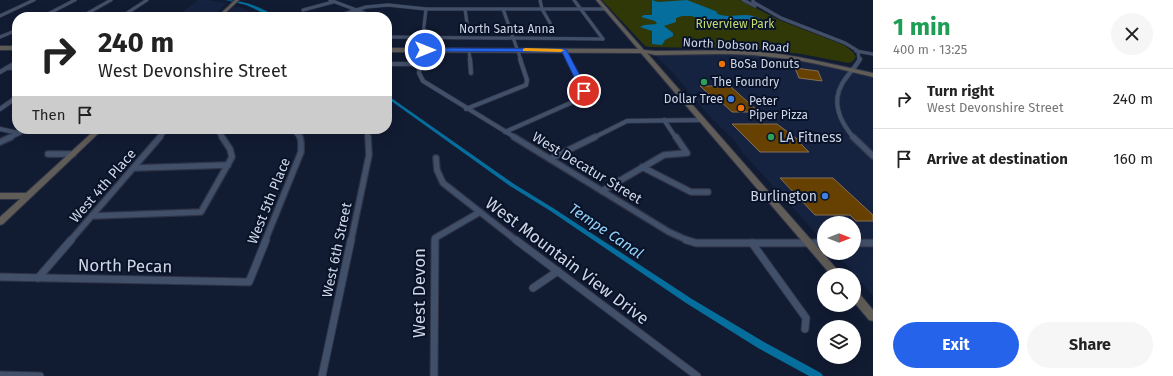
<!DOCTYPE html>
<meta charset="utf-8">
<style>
:root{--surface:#fff;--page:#f6f6f6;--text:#222;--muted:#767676;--line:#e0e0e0;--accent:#2563eb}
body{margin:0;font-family:"Fira Sans",sans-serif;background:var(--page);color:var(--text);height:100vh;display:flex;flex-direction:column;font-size:15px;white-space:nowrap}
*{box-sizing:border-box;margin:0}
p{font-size:13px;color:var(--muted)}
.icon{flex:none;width:22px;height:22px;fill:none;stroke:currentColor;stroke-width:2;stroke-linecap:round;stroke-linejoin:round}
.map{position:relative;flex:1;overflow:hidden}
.details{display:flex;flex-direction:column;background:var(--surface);width:300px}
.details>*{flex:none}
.banner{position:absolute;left:12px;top:12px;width:380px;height:122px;border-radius:16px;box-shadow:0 4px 16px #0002;background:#fff;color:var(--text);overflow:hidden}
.needle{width:26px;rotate:90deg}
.fabs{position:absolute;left:817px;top:216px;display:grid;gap:8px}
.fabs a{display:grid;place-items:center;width:44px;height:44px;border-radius:50%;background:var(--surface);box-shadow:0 4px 16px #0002;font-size:20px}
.pin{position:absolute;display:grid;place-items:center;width:34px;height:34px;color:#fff;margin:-17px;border:2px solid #fff;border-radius:50%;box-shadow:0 1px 4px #0007}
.me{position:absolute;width:44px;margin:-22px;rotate:90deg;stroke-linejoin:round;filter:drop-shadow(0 0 3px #0008)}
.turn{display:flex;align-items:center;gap:14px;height:84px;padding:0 20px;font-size:18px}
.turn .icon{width:52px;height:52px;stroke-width:2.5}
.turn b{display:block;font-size:28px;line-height:34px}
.then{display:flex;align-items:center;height:38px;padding:0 20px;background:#0003;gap:8px;font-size:15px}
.round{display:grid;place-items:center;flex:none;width:42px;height:42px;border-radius:21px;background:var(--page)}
.overview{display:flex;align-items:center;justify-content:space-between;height:68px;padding:0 20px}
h1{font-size:24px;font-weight:700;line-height:30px;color:#1e9e55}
.button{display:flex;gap:8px;margin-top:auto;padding:8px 20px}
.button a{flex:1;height:46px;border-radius:24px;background:var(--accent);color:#fff;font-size:16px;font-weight:700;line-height:46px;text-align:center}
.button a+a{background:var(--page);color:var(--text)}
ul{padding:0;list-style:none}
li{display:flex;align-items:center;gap:12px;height:60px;padding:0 20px;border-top:1px solid var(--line)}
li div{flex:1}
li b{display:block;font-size:15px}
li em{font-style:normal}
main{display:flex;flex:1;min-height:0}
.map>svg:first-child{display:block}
.built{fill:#162340}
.green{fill:#303807}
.water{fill:#056e9c}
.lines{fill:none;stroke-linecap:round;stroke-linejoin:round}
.canal{fill:#056e9c;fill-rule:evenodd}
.building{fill:#674101;stroke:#856f55}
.street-far3-casing{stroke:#2e3346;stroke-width:4}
.street-far2-casing{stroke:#2e3346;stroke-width:5.5}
.street-far1-casing{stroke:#2e3346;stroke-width:8}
.street-casing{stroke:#2e3346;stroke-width:9}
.secondary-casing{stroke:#2e3346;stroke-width:2}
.street-far3{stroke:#414f69;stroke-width:3}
.street-far2{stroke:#414f69;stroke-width:4}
.street-far1{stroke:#414f69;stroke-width:5.5}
.street{stroke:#414f69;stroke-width:7}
.secondary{fill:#605c57;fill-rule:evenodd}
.route{fill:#2563eb;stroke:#184099}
.slow{fill:#f59e0b}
.food-dot{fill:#e8710a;stroke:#081228;stroke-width:1.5}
.leisure-dot{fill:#2e9e5b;stroke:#081228;stroke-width:1.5}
.shop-dot{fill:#3f7fe0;stroke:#081228;stroke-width:1.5}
.labels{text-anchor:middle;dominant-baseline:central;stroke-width:4;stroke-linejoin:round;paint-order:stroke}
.far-park-label{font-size:12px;fill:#c5dc6d;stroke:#081228}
.far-street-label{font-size:12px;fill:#ced6e6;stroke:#081228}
.far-poi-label{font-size:12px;fill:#ced6e6;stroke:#081228;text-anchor:start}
.poi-label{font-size:14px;fill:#ced6e6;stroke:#081228;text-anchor:start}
.street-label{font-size:14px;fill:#ced6e6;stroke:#081228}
.water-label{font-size:15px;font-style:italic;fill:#93d1f8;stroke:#081228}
.near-street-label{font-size:17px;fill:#ced6e6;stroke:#081228}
</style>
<main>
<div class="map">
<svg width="873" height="376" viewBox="0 0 873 376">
<rect width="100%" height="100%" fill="#111b32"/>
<g class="built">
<polygon points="198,0 209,0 227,3 211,17 176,17"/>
<polygon points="234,7 239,7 262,17 224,17"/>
<polygon points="705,54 762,56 787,58 873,76 873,296 836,253 854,253 854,223 824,223 824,242 742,152 735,141 710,117 673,73 656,56 660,54"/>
</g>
<polygon class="green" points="602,0 740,0 779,20 844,45 853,52 856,57 852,62 848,63 801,54 759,49 649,47 645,46"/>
<path class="water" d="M652,0L658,2L687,0L718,12L716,13C730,21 746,9 761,20H746L734,23L718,20H705L691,16H682L676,18V22L664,26L673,33V36L665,40L662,45L652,44V31L640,27L644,25L657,24L655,21L641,17L644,15H652Z"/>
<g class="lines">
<g class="canal">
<path d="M225,0C243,0 262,7 277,17H272L246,5Z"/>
<polygon points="387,95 514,184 553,208 692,299 764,342 821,373 823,376 809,376 758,348 686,303 549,210 510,186 387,98"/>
</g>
</g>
<g class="building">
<polygon points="734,61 748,61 755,67 740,67"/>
<polygon points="795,68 818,71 822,81 799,78"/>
<polygon points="700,86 730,86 759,112 732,112 714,95 710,95"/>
<polygon points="732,124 777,124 800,141 798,141 809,152 760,152"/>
<polygon points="780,178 833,178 873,215 873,221 856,221 850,215 815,215"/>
</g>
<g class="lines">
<defs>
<g id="street-far3">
<polyline points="330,0 375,17"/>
<polyline points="540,0 542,9 550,23"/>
<polyline points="574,0 603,39"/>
<polyline points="743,0 755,6"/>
<polyline points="753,0 753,2 781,18 845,43 858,51 859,60"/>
<polyline points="465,9 467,23"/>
<polyline points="503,9 521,60"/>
<polyline points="303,10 333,2"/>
<polyline points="0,16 34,0"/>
<polyline points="42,17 75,0"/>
<polyline points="81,17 111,0"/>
<polyline points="121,17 147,0"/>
<polyline points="334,17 366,7 388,5 426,9 606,9"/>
<polyline points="0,37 17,30"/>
<polyline points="387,37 603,39"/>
<polyline points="469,50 470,60"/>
<polyline points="564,50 569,60"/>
<polyline points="856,51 873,54"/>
<polyline points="420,60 426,9"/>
</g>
<g id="street-far2">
<polyline points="421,59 419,73 423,81 516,138"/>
<polyline points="470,59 471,73"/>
<polyline points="387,64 420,64"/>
<polyline points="7,68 17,68"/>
<polyline points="0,72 17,62"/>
<polyline points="0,109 17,97"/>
<polyline points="466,109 526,85 527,80 520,59"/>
<polyline points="664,120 676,138"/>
<polyline points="0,129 18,133"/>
<polyline points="216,129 223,138"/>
<polyline points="293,129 300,138"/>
<polyline points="366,129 368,138"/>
<polyline points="505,132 584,97 584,91 568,59"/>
<polyline points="9,138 28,129"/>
<polyline points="159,138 165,131 195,129"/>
<polyline points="593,138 627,121 703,120"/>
<path d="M854,138C841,123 831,103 842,84C847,75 855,68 860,59"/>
</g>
<g id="street-far1">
<polyline points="514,137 669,232 689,241"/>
<polyline points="853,137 873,156"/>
<polyline points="0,142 11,137"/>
<polyline points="48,154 73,154"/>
<polyline points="436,158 437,170 443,183 517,241"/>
<polyline points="550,159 595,137"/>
<polyline points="642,167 691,192 708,192"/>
<polyline points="134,168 228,165"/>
<polyline points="602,191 664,155 687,153 676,137"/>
<polyline points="92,216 201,212 232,157 230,149 222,137"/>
<polyline points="70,241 160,137"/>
<polyline points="265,241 301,152 301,142 300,137"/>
<polyline points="351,241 369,155 368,137"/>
<polyline points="435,241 435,238 480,212"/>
</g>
<g id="street">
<polyline points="516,240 697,376"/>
<polyline points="686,240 696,243 824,243"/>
<polyline points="752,243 806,318 805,329"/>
<polyline points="854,243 873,243"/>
<polyline points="0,277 249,282 266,240"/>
<polyline points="38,278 71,240"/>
<polyline points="533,288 558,271"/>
<polyline points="0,375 40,376"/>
<polyline points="322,376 351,240"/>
<polyline points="434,376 435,240"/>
</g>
<g id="secondary">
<polygon points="235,0 239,0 221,17 217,17"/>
<path d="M596,0H600L644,50L655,51C694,51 733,49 771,53C806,57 839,66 873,73V77C839,69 806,60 771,57C733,52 694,55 655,55L647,53L842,275H831L641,53L387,52V48L638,49Z"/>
<rect x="0" y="46" width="17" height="4"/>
<polygon points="96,129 103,129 3,224 0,225 0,217 20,199 0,199 0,193 26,193"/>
<polygon points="854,291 858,292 873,310 873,321 869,320 854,302"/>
</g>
</defs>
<use href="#street-far3" class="street-far3-casing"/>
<use href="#street-far2" class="street-far2-casing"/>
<use href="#street-far1" class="street-far1-casing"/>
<use href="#street" class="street-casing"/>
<use href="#secondary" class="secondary-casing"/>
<use href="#street-far3" class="street-far3"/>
<use href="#street-far2" class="street-far2"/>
<use href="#street-far1" class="street-far1"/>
<use href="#street" class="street"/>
<use href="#secondary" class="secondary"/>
</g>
<polygon class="route" points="423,48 566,49 588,91 584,93 581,91 562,52 425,51 423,51"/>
<polygon class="slow" points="525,48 561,49 564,50 561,52 523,51 523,49"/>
<g class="food-dot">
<circle cx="722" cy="64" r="4"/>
<circle cx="741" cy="108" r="4"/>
</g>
<g class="leisure-dot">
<circle cx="704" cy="82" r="4"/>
<circle cx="771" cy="137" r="4"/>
</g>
<g class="shop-dot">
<circle cx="731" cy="99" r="4"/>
<circle cx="825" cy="196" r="4"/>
</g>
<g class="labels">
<g class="far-park-label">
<text x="735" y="24">Riverview Park</text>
</g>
<g class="far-street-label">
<text x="507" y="29">North Santa Anna</text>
<text transform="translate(736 45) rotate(3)">North Dobson Road</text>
</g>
<g class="far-poi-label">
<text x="730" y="64">BoSa Donuts</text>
<text x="712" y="82">The Foundry</text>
<text x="723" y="99" text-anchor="end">Dollar Tree</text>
<text x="749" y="101">Peter<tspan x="749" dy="14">Piper Pizza</tspan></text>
</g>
<g class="poi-label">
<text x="779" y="137">LA Fitness</text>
<text x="817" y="196" text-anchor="end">Burlington</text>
</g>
<g class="street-label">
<text transform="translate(587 168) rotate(31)">West Decatur Street</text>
<text transform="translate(103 186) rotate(-49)">West 4th Place</text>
<text transform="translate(269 201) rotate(-68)">West 5th Place</text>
<text transform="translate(337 250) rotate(-78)">West 6th Street</text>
</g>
<g class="water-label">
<text transform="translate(606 231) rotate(34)">Tempe Canal</text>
</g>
<g class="near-street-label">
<text transform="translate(567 261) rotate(37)">West Mountain View Drive</text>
<text transform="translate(125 266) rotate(1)">North Pecan</text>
<text transform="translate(419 293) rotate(-90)">West Devon</text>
</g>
</g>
</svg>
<div class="fabs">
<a><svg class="needle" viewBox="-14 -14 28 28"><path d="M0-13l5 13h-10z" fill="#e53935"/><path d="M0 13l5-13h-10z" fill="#767676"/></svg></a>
<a><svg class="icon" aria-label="search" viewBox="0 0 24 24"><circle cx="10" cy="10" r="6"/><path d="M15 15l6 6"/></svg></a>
<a><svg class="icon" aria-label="layers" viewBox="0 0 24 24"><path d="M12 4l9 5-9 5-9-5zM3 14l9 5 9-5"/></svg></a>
</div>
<div class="pin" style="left:584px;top:91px;background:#d93025"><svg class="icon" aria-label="arrive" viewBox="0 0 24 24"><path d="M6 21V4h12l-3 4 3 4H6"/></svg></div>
<svg class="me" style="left:425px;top:50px" viewBox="-20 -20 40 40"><circle r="17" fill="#2563eb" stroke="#fff" stroke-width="3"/><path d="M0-11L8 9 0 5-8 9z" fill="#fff"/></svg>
<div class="banner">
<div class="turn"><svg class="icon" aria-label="right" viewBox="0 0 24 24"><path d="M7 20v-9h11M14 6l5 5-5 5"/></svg><div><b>240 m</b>West Devonshire Street</div></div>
<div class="then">Then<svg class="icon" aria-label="arrive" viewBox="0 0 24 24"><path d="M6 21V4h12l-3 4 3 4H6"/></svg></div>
</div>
</div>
<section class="details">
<div class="overview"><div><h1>1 min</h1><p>400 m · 13:25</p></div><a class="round"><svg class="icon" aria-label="close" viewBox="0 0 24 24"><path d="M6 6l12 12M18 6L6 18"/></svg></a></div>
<ul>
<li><svg class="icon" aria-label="right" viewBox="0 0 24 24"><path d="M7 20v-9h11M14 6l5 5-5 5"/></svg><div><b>Turn right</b><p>West Devonshire Street</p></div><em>240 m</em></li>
<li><svg class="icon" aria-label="arrive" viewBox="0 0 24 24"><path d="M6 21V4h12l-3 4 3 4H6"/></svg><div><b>Arrive at destination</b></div><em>160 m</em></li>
</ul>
<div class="button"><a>Exit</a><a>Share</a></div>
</section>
</main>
